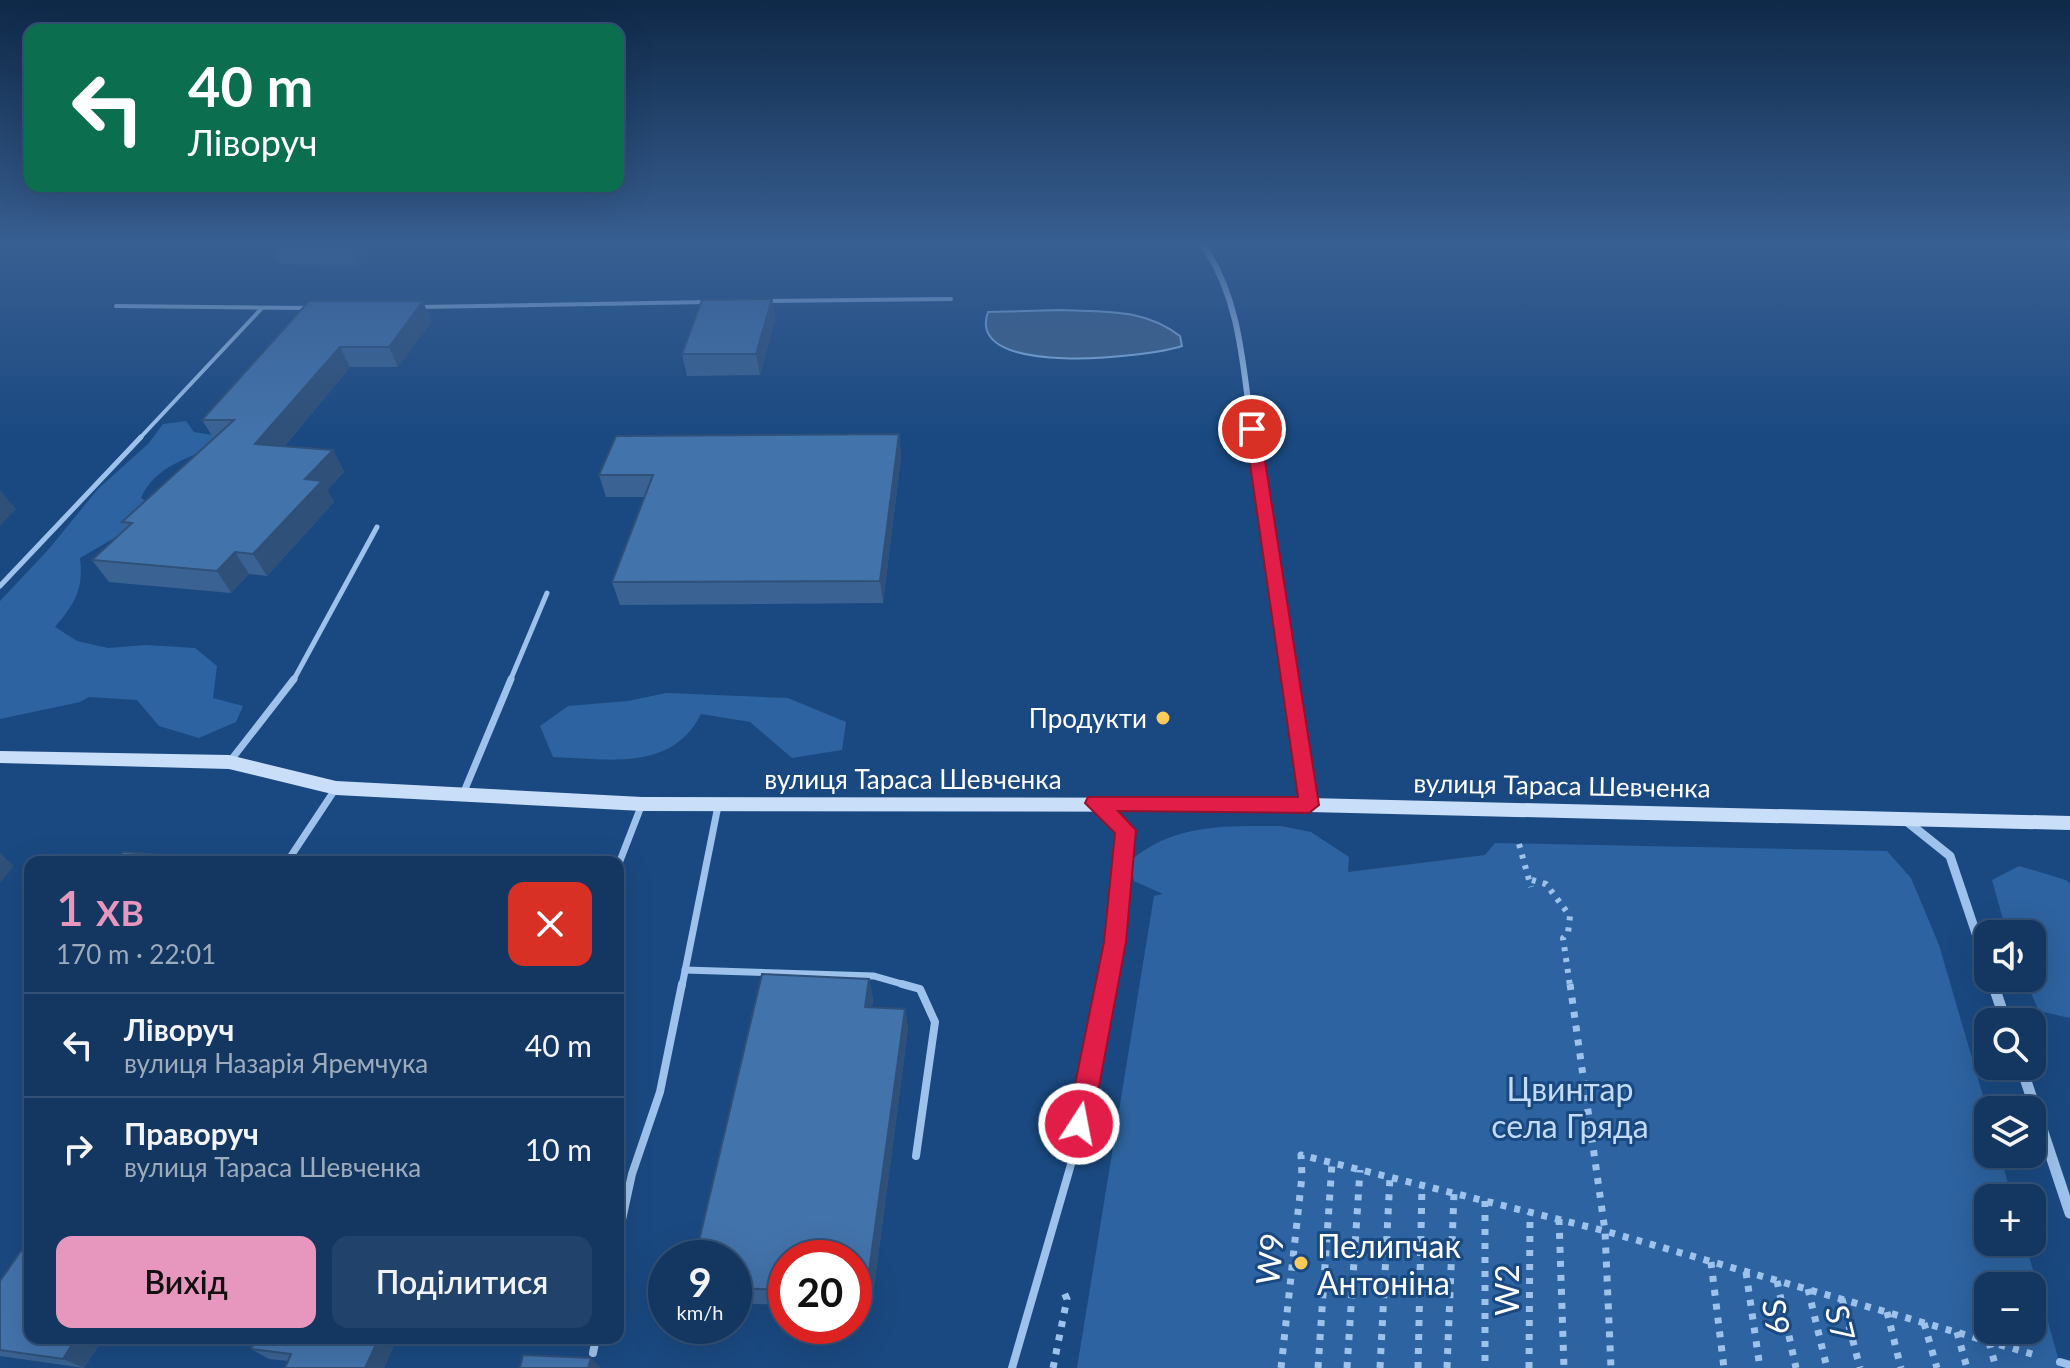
<!DOCTYPE html>
<html lang="uk">
<meta charset="utf-8">
<style>
:root{--surface:#143761;--page:#21426a;--text:#f1f3f6;--muted:#9dacbd;--line:#335176;--accent:#e797bd}
body{margin:0;font-family:Lato,sans-serif;background:var(--page);color:var(--text);height:100vh;display:flex;flex-direction:column;font-size:30px;white-space:nowrap}
*{box-sizing:border-box;margin:0}
p{font-size:26px;color:var(--muted)}
.icon{flex:none;width:44px;height:44px;fill:none;stroke:currentColor;stroke-width:2;stroke-linecap:round;stroke-linejoin:round}
.map{position:relative;flex:1;overflow:hidden}
.side{position:absolute;left:24px;top:856px;width:600px;height:488px;display:flex;flex-direction:column;background:var(--surface);border-radius:16px;box-shadow:0 8px 32px #0002,0 0 0 2px var(--line)}
.side>*{flex:none}
.top-card{position:absolute;left:24px;top:24px;width:600px;height:168px;border-radius:16px;box-shadow:0 8px 32px #0002,0 0 0 2px var(--line);background:#0b6e4f;color:#fff;overflow:hidden}
.controls{position:absolute;left:1974px;top:920px;display:grid;gap:16px}
.controls a{display:grid;place-items:center;width:72px;height:72px;border-radius:16px;background:var(--surface);box-shadow:0 8px 32px #0002,0 0 0 2px var(--line);font-size:40px}
.speed{position:absolute;left:648px;top:1240px;display:flex;gap:16px;font-size:40px;font-weight:700;text-align:center}
.speed>*{display:grid;place-content:center;width:104px;height:104px;border-radius:50%;background:var(--surface);box-shadow:0 8px 32px #0002,0 0 0 2px var(--line);line-height:1}
.speed small{font-size:20px;font-weight:400}
.speed .limit{border:12px solid #d22;background:#fff;color:#111}
.pin{position:absolute;display:grid;place-items:center;width:68px;height:68px;color:#fff;margin:-34px;border:4px solid #fff;border-radius:50%;box-shadow:0 2px 8px #0007}
.me{position:absolute;width:88px;margin:-44px;rotate:11deg;stroke-linejoin:round;filter:drop-shadow(0 0 6px #0008)}
.turn{display:flex;align-items:center;gap:28px;height:168px;padding:0 32px;font-size:36px}
.turn .icon{width:104px;height:104px;stroke-width:2.5}
.turn b{display:block;font-size:56px;line-height:68px}
.round{display:grid;place-items:center;flex:none;width:84px;height:84px;border-radius:16px;background:var(--page)}
.summary{display:flex;align-items:center;justify-content:space-between;height:136px;padding:0 32px}
h1{font-size:48px;font-weight:600;line-height:60px;color:var(--accent)}
.primary-button{display:flex;gap:16px;margin-top:auto;padding:16px 32px}
.primary-button a{flex:1;height:92px;border-radius:16px;background:var(--accent);color:#111;font-size:32px;font-weight:600;line-height:92px;text-align:center}
.primary-button a+a{background:var(--page);color:var(--text)}
ul{padding:0;list-style:none}
li{display:flex;align-items:center;gap:24px;height:104px;padding:0 32px;border-top:2px solid var(--line)}
li div{flex:1}
li b{display:block;font-size:30px}
li em{font-style:normal}
.map>svg:first-child{display:block}
.green{fill:#2d63a0;fill-rule:evenodd}
.water{fill:#3f628b;stroke:#90bded;stroke-width:2}
.lines{fill:none;stroke-linecap:round;stroke-linejoin:round}
.path-far1{stroke:#9dc2eb;stroke-width:6;stroke-dasharray:4 7;stroke-linecap:butt}
.path{stroke:#9dc2eb;stroke-width:7;stroke-dasharray:6 8;stroke-linecap:butt}
.lane-far3{stroke:#9dc2eb;stroke-width:4}
.lane-far2{stroke:#9dc2eb;stroke-width:5}
.lane-far1{stroke:#9dc2eb;stroke-width:7}
.lane{stroke:#9dc2eb;stroke-width:8}
.street-far3{stroke:#9dc2eb;stroke-width:6}
.street-far2{stroke:#9dc2eb;stroke-width:7}
.street-far1{stroke:#9dc2eb;stroke-width:9}
.street{stroke:#9dc2eb;stroke-width:11}
.secondary{fill:#c9def8;fill-rule:evenodd}
.wall{fill:#3a6393}
.shaded-wall{fill:#2f5078}
.building{fill:#4373ab;stroke:#2f5078;stroke-width:2}
.route{fill:#e11d48;stroke:#92132f;stroke-width:2}
.poi-dot{fill:#fdcb59;stroke:#1a4981;stroke-width:3}
.labels{text-anchor:middle;dominant-baseline:central;stroke-width:6;stroke-linejoin:round;paint-order:stroke}
.poi-label{font-size:26px;fill:#fff;stroke:#1a4981;text-anchor:end}
.street-label{font-size:26px;fill:#fff;stroke:#1a4981}
.near-park-label{font-size:32px;fill:#c2dcf8;stroke:#1a4981}
.near-poi-label{font-size:32px;fill:#fff;stroke:#1a4981;text-anchor:start}
.near-street-label{font-size:32px;fill:#fff;stroke:#1a4981}
</style>
<div class="map">
<svg width="2070" height="1368" viewBox="0 0 2070 1368">
<rect width="100%" height="100%" fill="#1a4981"/>
<g class="green">
<path d="M186,421L194,432L219,436L220,445C188,458 155,466 141,498L161,511L80,558C84,589 74,605 55,627L77,641L108,648L146,645L195,648L217,666L213,698L243,706L236,722L199,738L159,726L137,700L89,697L80,702L0,719V601L48,550L98,489L149,443L163,424Z"/>
<path d="M666,693L788,698L846,722L842,750L792,758L750,722L701,714C672,772 608,759 553,757L540,726L568,706L628,701Z"/>
<path d="M1281,826L1311,832L1349,857L1348,872L1485,855L1495,843L1887,851L1911,878L1939,945L1988,1113V1154H2000L2012,1198H1988V1242H2025L2061,1368H1077L1154,896L1163,894L1134,881L1130,861C1174,823 1226,826 1281,826ZM1988,1286H2032V1330H1988Z"/>
<polygon points="2019,866 2066,880 2070,884 2070,1018 2039,1011 2024,978 2032,978 2032,934 2007,934 1992,880"/>
</g>
<path class="water" d="M1061,310C1105,312 1143,308 1180,336L1182,346C1149,357 964,379 988,312Z"/>
<g class="lines">
<g class="path-far1">
<polyline points="1519,844 1531,887"/>
<polyline points="1532,880 1546,884 1570,916 1568,933 1563,938 1570,986"/>
</g>
<g class="path">
<polyline points="1570,984 1605,1231 1611,1368"/>
<polyline points="1485,1201 1485,1368"/>
<polyline points="1559,1219 1564,1368"/>
<polyline points="1711,1262 1724,1368"/>
<polyline points="1746,1272 1760,1368"/>
<polyline points="1777,1281 1796,1368"/>
<polyline points="1808,1289 1827,1368"/>
<polyline points="1842,1299 1860,1368"/>
<polyline points="1887,1312 1901,1368"/>
<polyline points="1924,1323 1937,1368"/>
<polyline points="1957,1332 1967,1368"/>
<polyline points="1989,1342 1996,1368"/>
<polyline points="1053,1368 1067,1299 1062,1288"/>
<polyline points="1281,1368 1302,1176 1301,1155 1605,1231 2039,1356"/>
<polyline points="1318,1368 1332,1163"/>
<polyline points="1347,1368 1360,1170"/>
<polyline points="1380,1368 1390,1177"/>
<polyline points="1418,1368 1422,1186"/>
<polyline points="1447,1368 1454,1194"/>
<polyline points="1529,1368 1530,1213"/>
</g>
<g class="lane-far3">
<polyline points="766,301 951,299"/>
<polyline points="116,306 311,308"/>
<polyline points="418,307 707,302"/>
<polyline points="139,439 261,309"/>
</g>
<g class="lane-far2">
<polyline points="0,586 141,437"/>
<polyline points="293,681 377,527"/>
<polyline points="510,681 547,593"/>
</g>
<g class="lane-far1">
<polyline points="231,760 294,679"/>
<polyline points="463,794 511,679"/>
<polyline points="1101,808 1126,830 1115,942 1107,986"/>
<polyline points="287,862 336,788"/>
<polyline points="618,866 642,804"/>
<polyline points="685,970 874,976 909,986"/>
<polyline points="682,986 718,806"/>
</g>
<g class="lane">
<polyline points="902,984 920,989 935,1022 916,1156"/>
<polyline points="618,1238 632,1174 660,1092 682,984"/>
<polyline points="593,1353 596,1338"/>
<polyline points="2060,1362 2070,1365"/>
<polyline points="1012,1368 1074,1154 1107,984"/>
</g>
<path class="street-far3" d="M1203,245C1242,301 1243,372 1253,439"/>
<polyline class="street-far2" points="1253,437 1290,681"/>
<g class="street-far1">
<polyline points="1290,679 1309,805"/>
<polyline points="1905,820 1950,856 1988,969"/>
<polyline points="1991,978 1994,986"/>
</g>
<g class="street">
<polyline points="1993,984 2006,1022"/>
<polyline points="2021,1066 2070,1213"/>
</g>
<polygon class="secondary" points="0,751 229,755 336,781 642,797 1309,798 2070,816 2070,830 1309,812 642,811 336,795 229,769 0,763"/>
</g>
<g class="wall">
<polygon points="272,245 377,245 358,265 281,264"/>
<polygon points="601,245 655,245 654,248 602,248"/>
<polygon points="830,245 916,245 915,247 830,247"/>
<polygon points="772,299 775,320 760,375 687,376 682,354"/>
<polygon points="423,301 431,322 398,367 350,367 284,447 333,450 344,472 327,490 334,502 267,576 249,574 231,593 109,582 92,560 126,529 122,522 214,439 202,420"/>
<polygon points="899,434 901,456 883,603 620,605 612,582 644,497 606,497 599,475"/>
<polygon points="869,979 873,999 872,1007 905,1009 908,1029 873,1295 854,1294 854,1258 786,1258 786,1305 734,1303 734,1258"/>
<polygon points="0,1281 103,1338 84,1368 0,1356"/>
<polygon points="257,1338 397,1338 384,1368 285,1368 288,1361 269,1359 251,1349"/>
</g>
<g class="shaded-wall">
<polygon points="351,245 377,245 358,265"/>
<polygon points="772,299 775,320 760,375 756,354"/>
<polygon points="423,301 431,322 398,367 389,347"/>
<polygon points="340,347 350,367 268,466 255,444"/>
<polygon points="899,434 901,456 883,603 880,581"/>
<polygon points="333,450 344,472 327,490 334,502 267,576 253,554 305,479"/>
<polygon points="0,490 16,509 0,526"/>
<polygon points="235,552 249,574 231,593 217,571"/>
<polygon points="0,853 14,866 0,883"/>
<polygon points="869,979 873,999 869,1027 865,1007"/>
<polygon points="905,1009 908,1029 873,1295 868,1279"/>
<polygon points="76,1338 103,1338 84,1368 63,1359"/>
<polygon points="379,1338 397,1338 384,1368 365,1368"/>
<polygon points="591,1358 600,1367 600,1368 588,1368"/>
</g>
<g class="building">
<polygon points="772,299 756,354 682,354 702,300"/>
<polygon points="309,301 423,301 389,347 340,347 255,444 333,450 305,479 322,481 253,554 235,552 217,571 92,560 132,523 122,522 234,420 202,420"/>
<polygon points="899,434 880,581 612,582 653,475 599,475 616,436"/>
<polygon points="123,852 222,859 219,862 115,862"/>
<polygon points="762,974 869,979 865,1007 905,1009 868,1279 854,1279 854,1258 786,1258 786,1290 734,1288 734,1258 695,1258"/>
<polygon points="30,1238 30,1338 76,1338 63,1359 0,1350 0,1281"/>
<polygon points="257,1338 379,1338 365,1368 285,1368 291,1354 251,1349"/>
<polygon points="523,1355 591,1358 588,1368 520,1368"/>
</g>
<linearGradient id="sky" x2="0" y2="1"><stop stop-color="#0e2847"/><stop offset="0.56" stop-color="#385f92"/><stop offset="1" stop-color="#385f92" stop-opacity="0"/></linearGradient>
<rect width="2070" height="436" fill="url(#sky)"/>
<polygon class="route" points="1252,425 1260,429 1319,805 1309,813 1118,811 1136,830 1126,942 1092,1124 1088,1132 1079,1136 1071,1132 1067,1124 1104,942 1115,833 1085,803 1088,797 1298,797 1245,429"/>
<g class="poi-dot">
<circle cx="1163" cy="718" r="8"/>
<circle cx="1301" cy="1263" r="8"/>
</g>
<g class="labels">
<g class="poi-label">
<text x="1147" y="718">Продукти</text>
</g>
<g class="street-label">
<text x="913" y="779">вулиця Тараса Шевченка</text>
<text transform="translate(1562 785) rotate(1)">вулиця Тараса Шевченка</text>
</g>
<g class="near-park-label">
<text x="1570" y="1088">Цвинтар<tspan x="1570" dy="37">села Гряда</tspan></text>
</g>
<g class="near-poi-label">
<text x="1317" y="1245">Пелипчак<tspan x="1317" dy="37">Антоніна</tspan></text>
</g>
<g class="near-street-label">
<text transform="translate(1269 1259) rotate(-84)">W9</text>
<text transform="translate(1506 1290) rotate(-90)">W2</text>
<text transform="translate(1777 1317) rotate(81)">S9</text>
<text transform="translate(1841 1323) rotate(76)">S7</text>
</g>
</g>
</svg>
<div class="controls">
<a><svg class="icon" aria-label="sound" viewBox="0 0 24 24"><path d="M4 9h4l5-4v14l-5-4H4zM17 9q2 3 0 6"/></svg></a>
<a><svg class="icon" aria-label="search" viewBox="0 0 24 24"><circle cx="10" cy="10" r="6"/><path d="M15 15l6 6"/></svg></a>
<a><svg class="icon" aria-label="layers" viewBox="0 0 24 24"><path d="M12 4l9 5-9 5-9-5zM3 14l9 5 9-5"/></svg></a>
<a>+</a>
<a>−</a>
</div>
<div class="speed"><div>9<small>km/h</small></div><div class="limit">20</div></div>
<div class="pin" style="left:1252px;top:429px;background:#d93025"><svg class="icon" aria-label="arrive" viewBox="0 0 24 24"><path d="M6 21V4h12l-3 4 3 4H6"/></svg></div>
<svg class="me" style="left:1079px;top:1124px" viewBox="-20 -20 40 40"><circle r="17" fill="#e11d48" stroke="#fff" stroke-width="3"/><path d="M0-11L8 9 0 5-8 9z" fill="#fff"/></svg>
<div class="top-card">
<div class="turn"><svg class="icon" aria-label="left" viewBox="0 0 24 24"><path d="M17 20v-9H6M10 6l-5 5 5 5"/></svg><div><b>40 m</b>Ліворуч</div></div>
</div>
<section class="side">
<div class="summary"><div><h1>1 хв</h1><p>170 m · 22:01</p></div><a class="round" style="background:#d93025;color:#fff"><svg class="icon" aria-label="close" viewBox="0 0 24 24"><path d="M6 6l12 12M18 6L6 18"/></svg></a></div>
<ul>
<li><svg class="icon" aria-label="left" viewBox="0 0 24 24"><path d="M17 20v-9H6M10 6l-5 5 5 5"/></svg><div><b>Ліворуч</b><p>вулиця Назарія Яремчука</p></div><em>40 m</em></li>
<li><svg class="icon" aria-label="right" viewBox="0 0 24 24"><path d="M7 20v-9h11M14 6l5 5-5 5"/></svg><div><b>Праворуч</b><p>вулиця Тараса Шевченка</p></div><em>10 m</em></li>
</ul>
<div class="primary-button"><a>Вихід</a><a>Поділитися</a></div>
</section>
</div>
